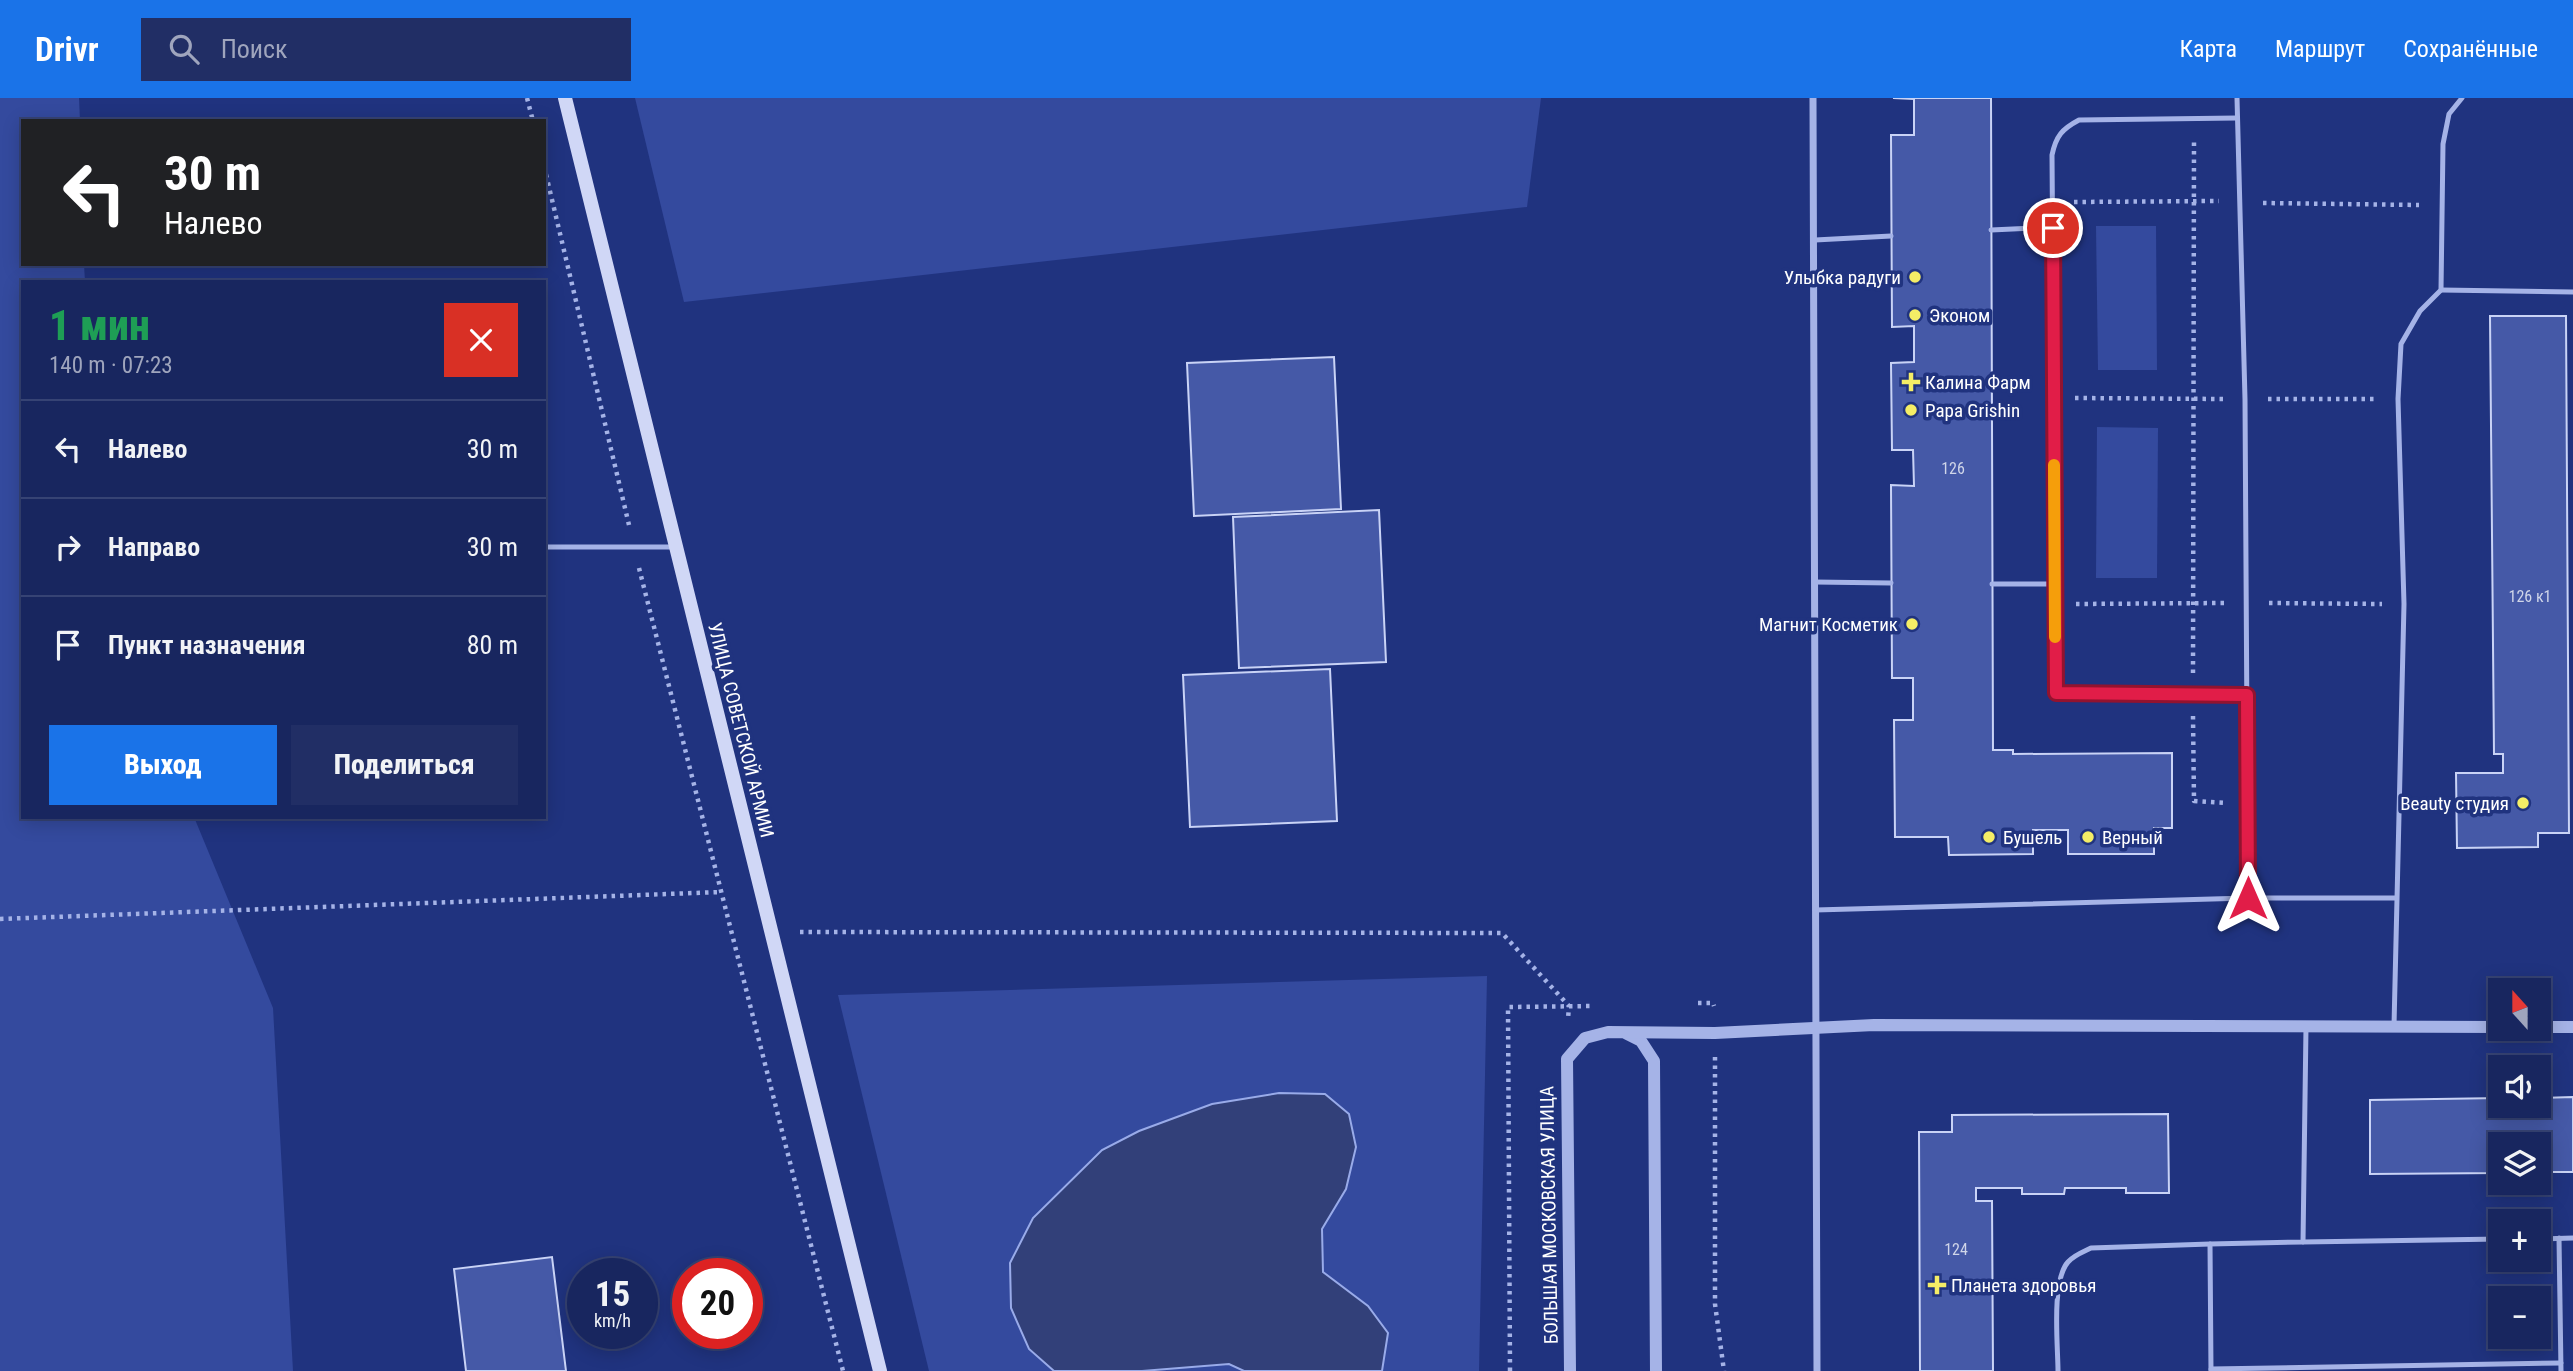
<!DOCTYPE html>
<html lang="ru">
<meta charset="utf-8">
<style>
:root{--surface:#18265f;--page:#212e65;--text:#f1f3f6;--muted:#9fa5bd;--line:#364374;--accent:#1a73e8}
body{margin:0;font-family:"Roboto Condensed",sans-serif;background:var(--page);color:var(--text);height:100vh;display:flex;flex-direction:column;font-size:26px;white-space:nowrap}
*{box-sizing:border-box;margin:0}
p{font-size:23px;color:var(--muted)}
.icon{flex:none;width:38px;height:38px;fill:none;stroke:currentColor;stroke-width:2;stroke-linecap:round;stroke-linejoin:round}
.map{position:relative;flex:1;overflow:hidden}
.drawer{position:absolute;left:21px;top:182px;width:525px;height:539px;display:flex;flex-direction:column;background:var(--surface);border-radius:0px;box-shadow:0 4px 18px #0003,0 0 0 2px var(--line)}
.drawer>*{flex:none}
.guide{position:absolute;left:21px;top:21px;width:525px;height:147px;border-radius:0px;box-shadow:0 4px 18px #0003,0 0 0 2px var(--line);background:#202124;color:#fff;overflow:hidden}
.needle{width:46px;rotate:339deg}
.controls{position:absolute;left:2488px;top:880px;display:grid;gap:14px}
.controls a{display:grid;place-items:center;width:63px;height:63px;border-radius:0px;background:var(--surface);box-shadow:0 4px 18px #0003,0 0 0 2px var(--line);font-size:35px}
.speed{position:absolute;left:567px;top:1160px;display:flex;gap:14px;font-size:35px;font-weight:700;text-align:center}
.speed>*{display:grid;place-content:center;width:91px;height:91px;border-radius:50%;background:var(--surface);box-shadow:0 4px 18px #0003,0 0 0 2px var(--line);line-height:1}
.speed small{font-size:18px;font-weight:400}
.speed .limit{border:10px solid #d22;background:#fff;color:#111}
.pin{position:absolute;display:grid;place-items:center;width:60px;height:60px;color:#fff;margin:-30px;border:4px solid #fff;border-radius:50%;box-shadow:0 2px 7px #0007}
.me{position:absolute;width:77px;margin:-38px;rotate:0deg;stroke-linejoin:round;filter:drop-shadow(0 0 5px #0008)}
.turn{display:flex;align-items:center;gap:24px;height:147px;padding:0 28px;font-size:32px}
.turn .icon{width:91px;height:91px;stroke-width:2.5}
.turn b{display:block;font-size:49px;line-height:60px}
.round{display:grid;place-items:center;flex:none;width:74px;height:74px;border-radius:0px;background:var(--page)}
.head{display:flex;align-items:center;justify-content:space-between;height:119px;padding:0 28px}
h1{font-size:42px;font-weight:800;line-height:52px;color:#1e9e55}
.cta{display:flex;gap:14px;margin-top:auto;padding:14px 28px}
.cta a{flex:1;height:80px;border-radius:0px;background:var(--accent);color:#fff;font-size:28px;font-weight:800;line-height:80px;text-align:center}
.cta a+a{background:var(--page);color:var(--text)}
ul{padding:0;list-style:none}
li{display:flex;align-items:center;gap:21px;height:98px;padding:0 28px;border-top:2px solid var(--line)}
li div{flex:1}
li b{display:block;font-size:26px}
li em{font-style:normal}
header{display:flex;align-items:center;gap:42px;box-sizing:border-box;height:98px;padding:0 35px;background:var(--accent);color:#fff}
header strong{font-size:33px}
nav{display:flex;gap:38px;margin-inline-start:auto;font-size:24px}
.search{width:490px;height:63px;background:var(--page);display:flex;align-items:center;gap:18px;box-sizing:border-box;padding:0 24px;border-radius:0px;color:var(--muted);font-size:26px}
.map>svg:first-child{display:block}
.green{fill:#344a9e}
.water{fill:#324079;stroke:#99abe9;stroke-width:2}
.building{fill:#4559a7;stroke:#c9d3f6;stroke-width:2}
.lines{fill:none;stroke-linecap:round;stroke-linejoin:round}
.path{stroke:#a5b3e7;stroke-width:4.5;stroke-dasharray:3.5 5;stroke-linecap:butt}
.service{stroke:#a5b3e7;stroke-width:5}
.minor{stroke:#a5b3e7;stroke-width:7}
.tertiary{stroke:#a5b3e7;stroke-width:12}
.secondary{stroke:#d0d7f6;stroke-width:14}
.route-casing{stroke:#92132f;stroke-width:18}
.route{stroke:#e11d48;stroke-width:12}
.slow{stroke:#f59e0b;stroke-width:12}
.poi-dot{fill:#f4ed66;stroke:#20337f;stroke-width:2.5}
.labels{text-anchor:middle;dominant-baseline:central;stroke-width:7;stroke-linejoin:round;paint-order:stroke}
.number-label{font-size:16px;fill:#d0d6e9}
.poi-label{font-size:19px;fill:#fff;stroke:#20337f;text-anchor:start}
.street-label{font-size:19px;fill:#fff;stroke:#20337f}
</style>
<header>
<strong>Drivr</strong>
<div class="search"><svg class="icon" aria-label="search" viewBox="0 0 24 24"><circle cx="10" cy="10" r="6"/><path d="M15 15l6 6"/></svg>Поиск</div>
<nav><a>Карта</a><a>Маршрут</a><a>Сохранённые</a></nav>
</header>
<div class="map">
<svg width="2573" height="1273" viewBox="0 0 2573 1273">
<rect width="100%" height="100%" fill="#20337f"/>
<g class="green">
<polygon points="0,0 79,0 80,23 23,23 23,166 84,166 85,184 23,184 23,719 194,719 273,910 293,1273 0,1273"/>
<polygon points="635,0 1541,0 1527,109 684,204"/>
<polygon points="2096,128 2156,128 2157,272 2098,272"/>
<polygon points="2097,329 2158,330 2157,480 2096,480"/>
<polygon points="1487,878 1479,1273 929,1273 838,897"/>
</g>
<polygon class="water" points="1279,995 1325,996 1349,1016 1356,1049 1346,1091 1322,1131 1323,1174 1368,1208 1388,1235 1382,1273 1244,1273 1229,1266 1142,1273 1054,1273 1029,1251 1011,1210 1010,1165 1033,1120 1102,1052 1139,1033 1212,1006"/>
<g class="building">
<polygon points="1893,0 1991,0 1993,652 2013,652 2013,656 2172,655 2172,730 2154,730 2154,756 2068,756 2068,732 2033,732 2033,756 1949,757 1948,739 1895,739 1894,622 1913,622 1913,580 1892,580 1891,387 1914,388 1913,352 1892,352 1891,265 1914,264 1914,228 1892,229 1891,37 1914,37 1914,1"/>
<polygon points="2490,218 2566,218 2569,735 2538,735 2538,749 2457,750 2456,675 2503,675 2503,656 2494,656"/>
<polygon points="1334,259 1341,411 1194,418 1187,265"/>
<polygon points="1379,412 1386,564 1239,570 1233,419"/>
<polygon points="1330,571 1337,723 1190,729 1183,577"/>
<polygon points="2573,999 2573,1074 2539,1074 2539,1046 2501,1046 2501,1075 2370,1076 2370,1002 2501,1000 2501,1008 2539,1008 2539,1000"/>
<polygon points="2168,1016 2169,1095 2126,1095 2126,1090 2065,1090 2064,1096 2022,1096 2022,1090 1976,1090 1976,1103 1992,1103 1993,1273 1920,1273 1919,1034 1952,1034 1952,1017"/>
<polygon points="552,1159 566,1273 466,1273 454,1171"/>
</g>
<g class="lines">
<g class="path">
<polyline points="527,0 533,23"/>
<polyline points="544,68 629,427"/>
<polyline points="2074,104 2219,103"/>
<polyline points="2263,105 2419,107"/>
<polyline points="2075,300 2224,301"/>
<polyline points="2268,301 2375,301"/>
<polyline points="639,470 843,1273"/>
<polyline points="2269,505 2382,506"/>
<polyline points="2076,506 2225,505"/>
<polyline points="2193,575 2194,41"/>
<polyline points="2193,618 2194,703 2226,705"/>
<polyline points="0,821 721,794"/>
<polyline points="800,834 1502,835 1569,908 1568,921"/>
<polyline points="1698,905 1713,905 1714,908"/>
<polyline points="1715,959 1715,1206 1724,1273"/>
<polyline points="1510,1273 1508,909 1594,908"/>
</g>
<g class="service">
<polyline points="2237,0 2245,301 2248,800 2395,800"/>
<path d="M2237,20L2079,22C2062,31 2056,38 2052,57L2056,595L2247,597"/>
<polyline points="1991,132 2053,129"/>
<polyline points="1815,142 1891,138"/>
<polyline points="2441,192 2573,194"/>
<polyline points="544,449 674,449"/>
<polyline points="1814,484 1891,485"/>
<polyline points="1992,486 2054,486"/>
<polyline points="1815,812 2248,800"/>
<polyline points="2394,928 2404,506 2398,301 2401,246 2420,213 2441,192 2443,46 2449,16 2462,0"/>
<polyline points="2559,1140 2561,1273"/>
<polyline points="2539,1141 2573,1140"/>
<polyline points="2303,1144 2501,1141"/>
<polyline points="2211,1271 2561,1265"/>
<path d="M2058,1273C2058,1248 2051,1183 2068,1164C2074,1157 2083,1154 2091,1150L2210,1146"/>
<polyline points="2211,1273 2210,1146 2303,1144 2306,929"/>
</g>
<polyline class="minor" points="1813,0 1817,1273"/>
<g class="tertiary">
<polyline points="2539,929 2573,929"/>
<polyline points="1627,936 1641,943 1654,963 1656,1273"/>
<polyline points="1570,1273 1567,961 1585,940 1608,934 1715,935 1874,927 2501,929"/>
</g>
<polyline class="secondary" points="565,0 880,1273"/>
</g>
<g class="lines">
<defs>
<polyline id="route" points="2053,130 2056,595 2247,597 2248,800"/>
</defs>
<use href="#route" class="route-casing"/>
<use href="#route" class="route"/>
<polyline class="slow" points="2054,367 2055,539"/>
</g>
<g class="poi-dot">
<circle cx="1915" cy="179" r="7"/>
<circle cx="1915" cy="217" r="7"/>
<path d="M1907.5 273.5h7v7h7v7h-7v7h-7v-7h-7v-7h7z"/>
<circle cx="1911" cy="312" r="7"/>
<circle cx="1912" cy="526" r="7"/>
<circle cx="2523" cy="705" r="7"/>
<circle cx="1989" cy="739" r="7"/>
<circle cx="2088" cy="739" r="7"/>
<path d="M1933.5 1176.5h7v7h7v7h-7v7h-7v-7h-7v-7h7z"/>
</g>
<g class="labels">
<g class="number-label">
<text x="1953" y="370">126</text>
<text x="2530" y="498">126 к1</text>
<text x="1956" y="1151">124</text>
</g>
<g class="poi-label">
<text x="1901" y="179" text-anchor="end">Улыбка радуги</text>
<text x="1929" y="217">Эконом</text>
<text x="1925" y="284">Калина Фарм</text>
<text x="1925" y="312">Papa Grishin</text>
<text x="1898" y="526" text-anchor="end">Магнит Косметик</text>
<text x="2509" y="705" text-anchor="end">Beauty студия</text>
<text x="2003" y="739">Бушель</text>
<text x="2102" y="739">Верный</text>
<text x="1951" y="1187">Планета здоровья</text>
</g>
<g class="street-label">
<text transform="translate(741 632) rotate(76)">УЛИЦА СОВЕТСКОЙ АРМИИ</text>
<text transform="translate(1549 1117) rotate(-91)">БОЛЬШАЯ МОСКОВСКАЯ УЛИЦА</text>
</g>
</g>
</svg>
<div class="controls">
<a><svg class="needle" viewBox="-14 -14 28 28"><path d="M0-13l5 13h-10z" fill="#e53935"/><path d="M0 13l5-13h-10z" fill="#9fa5bd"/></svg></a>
<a><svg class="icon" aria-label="sound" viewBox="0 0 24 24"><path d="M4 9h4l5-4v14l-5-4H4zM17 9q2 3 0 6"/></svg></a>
<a><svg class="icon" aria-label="layers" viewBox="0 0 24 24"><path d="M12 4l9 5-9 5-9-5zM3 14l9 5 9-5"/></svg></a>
<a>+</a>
<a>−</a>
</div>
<div class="speed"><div>15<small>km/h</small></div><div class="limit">20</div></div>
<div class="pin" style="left:2053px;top:130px;background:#d93025"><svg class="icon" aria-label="arrive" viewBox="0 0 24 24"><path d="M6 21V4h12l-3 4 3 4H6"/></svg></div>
<svg class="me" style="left:2248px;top:800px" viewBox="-20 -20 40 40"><path d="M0-17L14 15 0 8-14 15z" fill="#e11d48" stroke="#fff" stroke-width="4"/></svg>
<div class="guide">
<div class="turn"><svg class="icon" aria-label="left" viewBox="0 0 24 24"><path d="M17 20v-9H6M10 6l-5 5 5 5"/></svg><div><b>30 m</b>Налево</div></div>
</div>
<section class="drawer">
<div class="head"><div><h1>1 мин</h1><p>140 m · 07:23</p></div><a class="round" style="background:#d93025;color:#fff"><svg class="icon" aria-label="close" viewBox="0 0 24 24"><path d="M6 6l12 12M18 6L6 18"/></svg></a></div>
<ul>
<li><svg class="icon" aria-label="left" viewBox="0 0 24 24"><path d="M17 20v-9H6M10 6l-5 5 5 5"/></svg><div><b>Налево</b></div><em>30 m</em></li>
<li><svg class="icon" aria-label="right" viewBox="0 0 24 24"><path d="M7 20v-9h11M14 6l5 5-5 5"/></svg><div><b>Направо</b></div><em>30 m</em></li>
<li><svg class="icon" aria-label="arrive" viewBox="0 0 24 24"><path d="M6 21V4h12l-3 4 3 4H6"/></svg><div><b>Пункт назначения</b></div><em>80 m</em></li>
</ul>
<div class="cta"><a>Выход</a><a>Поделиться</a></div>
</section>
</div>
